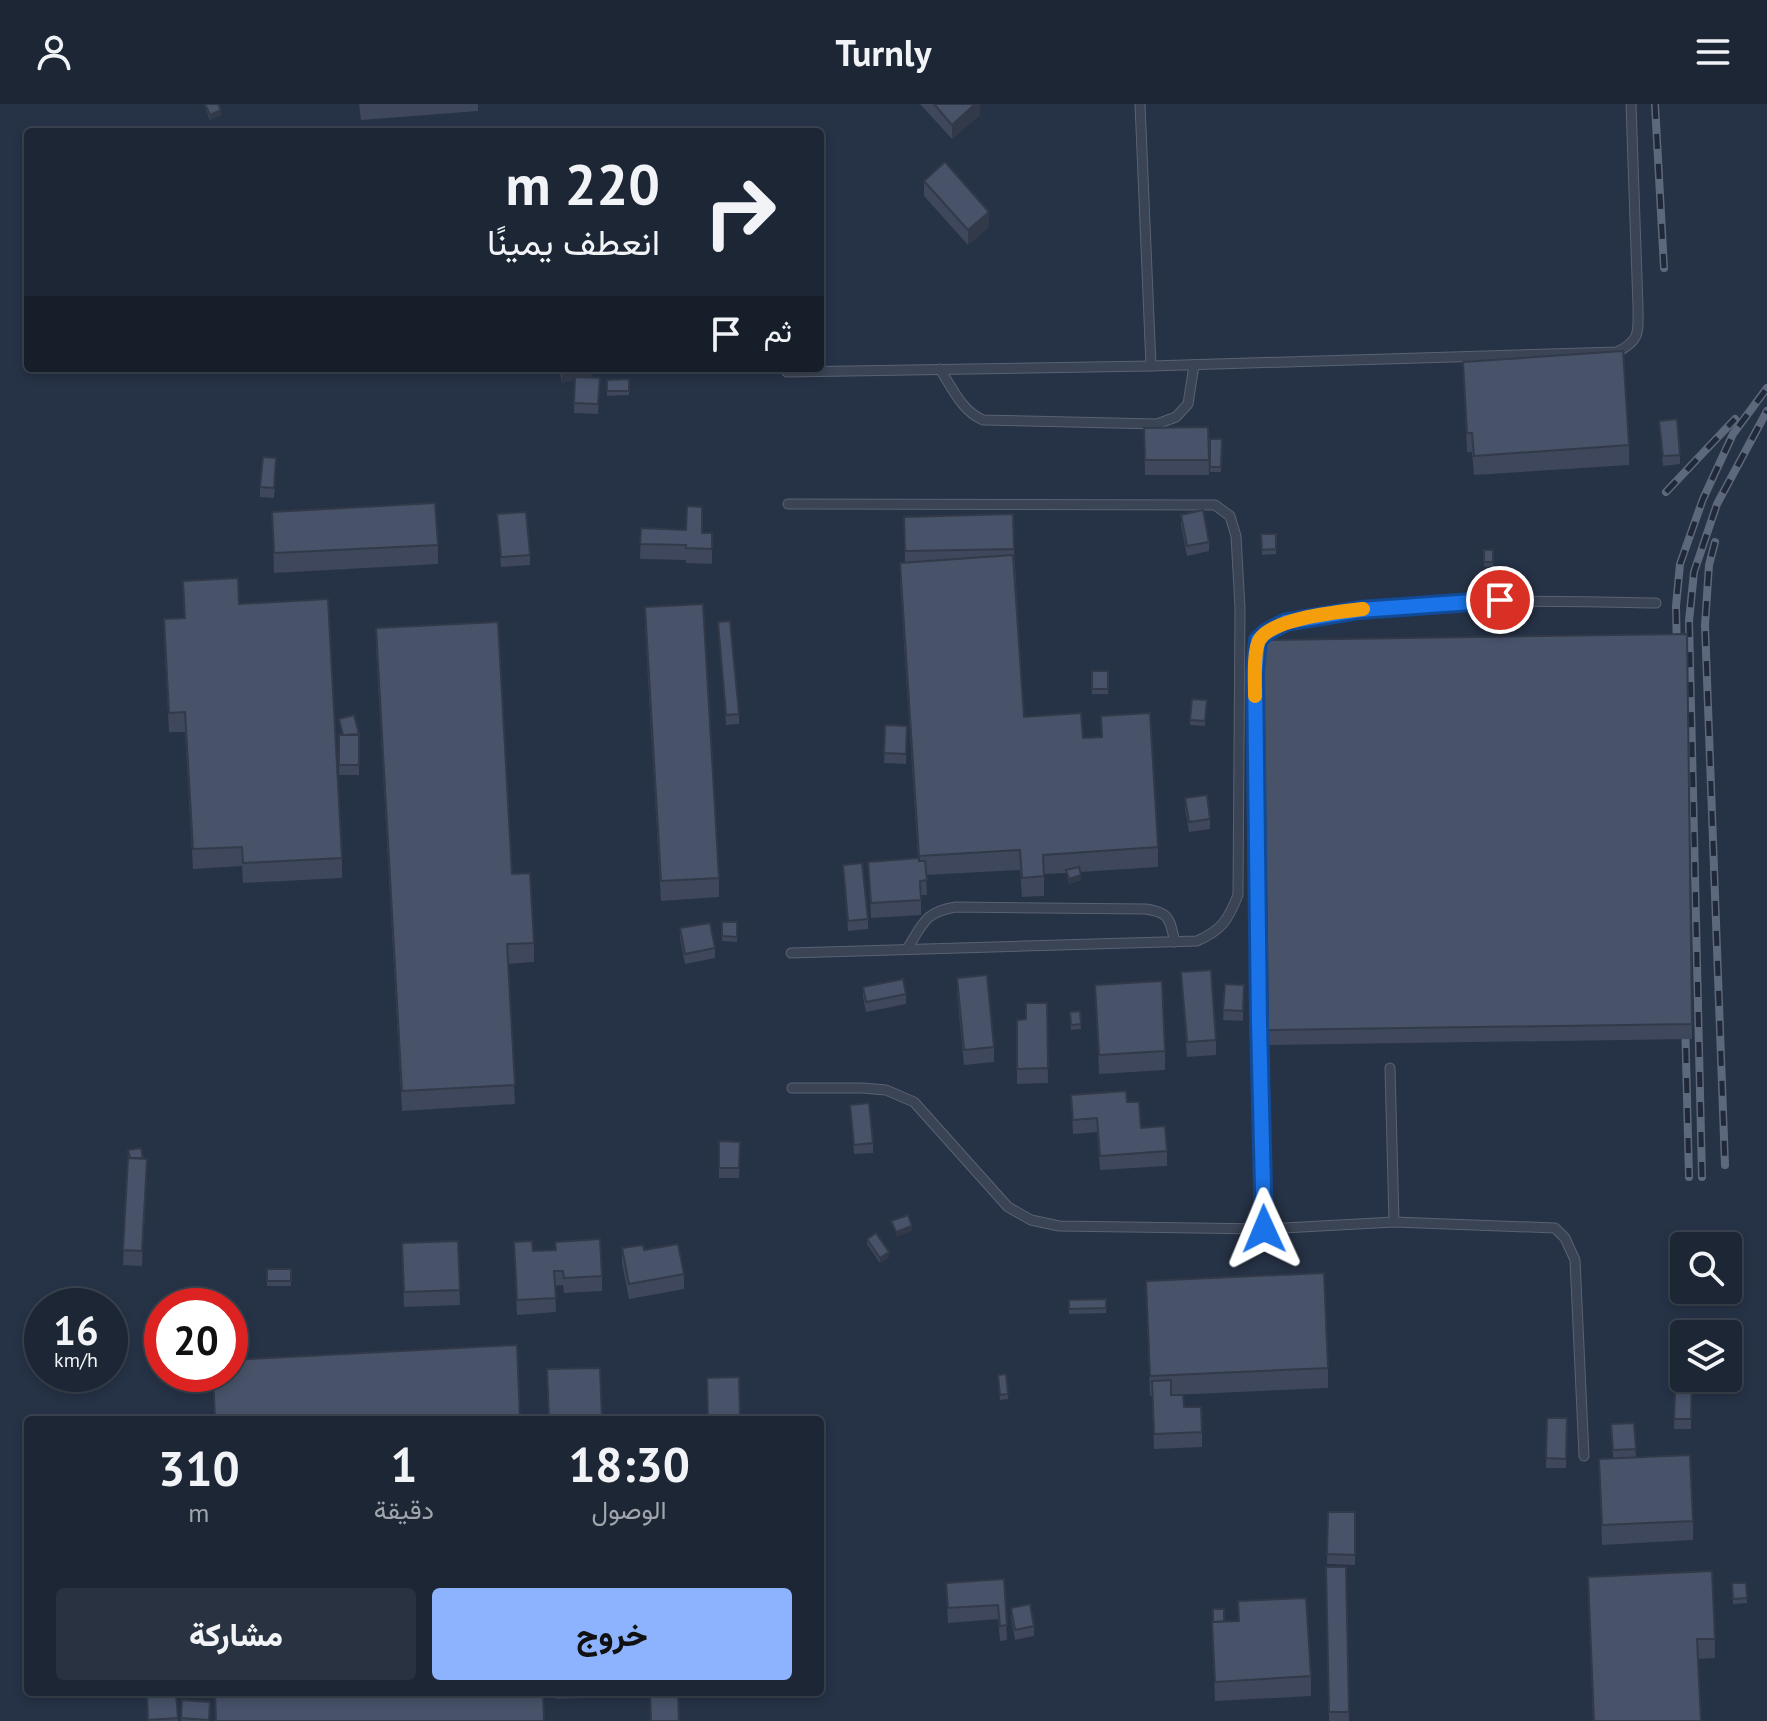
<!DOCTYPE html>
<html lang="ar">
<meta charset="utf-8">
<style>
:root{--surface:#1c2634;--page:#293240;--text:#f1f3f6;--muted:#a0a5ac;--line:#3a434f;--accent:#8db3fe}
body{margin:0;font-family:"PT Sans",Vazirmatn,sans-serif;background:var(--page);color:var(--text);direction:rtl;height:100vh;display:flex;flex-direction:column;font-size:30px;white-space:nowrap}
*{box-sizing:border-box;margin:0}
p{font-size:26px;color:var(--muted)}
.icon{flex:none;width:44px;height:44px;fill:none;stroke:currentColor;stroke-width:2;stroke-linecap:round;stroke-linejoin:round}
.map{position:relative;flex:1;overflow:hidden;direction:ltr}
.drawer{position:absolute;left:24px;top:1312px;width:800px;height:280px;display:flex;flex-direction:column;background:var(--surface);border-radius:8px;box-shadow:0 4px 12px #0003,0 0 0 2px var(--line);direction:rtl}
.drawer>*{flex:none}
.top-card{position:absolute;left:24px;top:24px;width:800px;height:244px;border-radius:8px;box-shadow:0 4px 12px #0003,0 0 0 2px var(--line);direction:rtl;background:#1c2634;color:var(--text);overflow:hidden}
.fabs{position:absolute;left:1670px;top:1128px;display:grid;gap:16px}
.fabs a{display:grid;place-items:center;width:72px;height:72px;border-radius:8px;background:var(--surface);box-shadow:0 4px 12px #0003,0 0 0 2px var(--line);font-size:40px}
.speed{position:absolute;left:24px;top:1184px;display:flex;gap:16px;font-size:40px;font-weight:700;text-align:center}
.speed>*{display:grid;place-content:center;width:104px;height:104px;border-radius:50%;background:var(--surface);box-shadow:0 4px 12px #0003,0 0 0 2px var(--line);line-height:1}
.speed small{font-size:20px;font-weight:400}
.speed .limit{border:12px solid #d22;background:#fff;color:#111}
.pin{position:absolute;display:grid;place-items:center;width:68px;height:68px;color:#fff;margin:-34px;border:4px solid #fff;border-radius:50%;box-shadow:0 2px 8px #0007}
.me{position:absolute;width:88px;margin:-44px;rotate:359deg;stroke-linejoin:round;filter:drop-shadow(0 0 6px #0008)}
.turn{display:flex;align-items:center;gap:28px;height:168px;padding:0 32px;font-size:36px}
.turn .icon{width:104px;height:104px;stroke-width:2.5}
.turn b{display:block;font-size:56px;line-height:68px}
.then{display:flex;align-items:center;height:76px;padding:0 32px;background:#0003;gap:16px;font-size:30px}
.eta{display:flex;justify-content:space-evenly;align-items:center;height:136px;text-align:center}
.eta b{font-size:48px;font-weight:800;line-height:56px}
.button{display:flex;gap:16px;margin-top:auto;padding:16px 32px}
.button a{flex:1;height:92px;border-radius:8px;background:var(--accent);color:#111;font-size:32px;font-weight:800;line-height:92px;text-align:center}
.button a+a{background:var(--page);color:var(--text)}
header{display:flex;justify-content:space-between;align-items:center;height:104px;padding:0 32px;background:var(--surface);font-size:36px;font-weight:800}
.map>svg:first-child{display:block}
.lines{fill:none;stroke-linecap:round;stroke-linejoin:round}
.service-casing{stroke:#596272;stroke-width:11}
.service{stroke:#3b4455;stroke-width:9}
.rail-casing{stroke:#5d687c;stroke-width:8}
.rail{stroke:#1f293a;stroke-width:5;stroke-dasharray:15;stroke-linecap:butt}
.wall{fill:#3e475b}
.shaded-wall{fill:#323a4a}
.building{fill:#48536a;stroke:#323a4a;stroke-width:2}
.route-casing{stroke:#114b97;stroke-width:20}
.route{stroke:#1a73e8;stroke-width:14}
.slow{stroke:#f59e0b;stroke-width:14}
</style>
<header><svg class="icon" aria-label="menu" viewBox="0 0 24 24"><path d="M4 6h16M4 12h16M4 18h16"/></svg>Turnly<svg class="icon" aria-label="person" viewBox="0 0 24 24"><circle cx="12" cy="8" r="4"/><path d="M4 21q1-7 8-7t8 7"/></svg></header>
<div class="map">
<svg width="1767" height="1617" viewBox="0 0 1767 1617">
<rect width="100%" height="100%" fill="#263246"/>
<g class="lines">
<defs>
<g id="service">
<polyline points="1140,0 1151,262"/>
<path d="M940,265C952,284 962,307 983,316L1157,320L1176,313L1188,300L1194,261"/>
<path d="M787,268L1151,262L1617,248C1641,236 1638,228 1638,203L1631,0"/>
<path d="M788,400L1215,401L1230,412L1236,432L1240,504L1238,791C1228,816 1222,826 1197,837L791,849"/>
<path d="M907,845C923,820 924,808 956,803L1146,805C1171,809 1169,815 1175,838"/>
<polyline points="1390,964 1394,1118"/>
<polyline points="792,984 862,984 886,986 914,998 1008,1103 1031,1116 1059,1122 1264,1125 1394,1118 1555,1124 1565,1134 1575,1156 1584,1352"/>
<path d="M1264,1125L1259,918L1255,569C1256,556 1254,539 1265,530C1282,515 1306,514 1328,511C1436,493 1546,497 1656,499"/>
</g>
</defs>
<use href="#service" class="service-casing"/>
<use href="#service" class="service"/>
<defs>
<g id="rail">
<polyline points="1655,0 1664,164"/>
<polyline points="1666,388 1735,315"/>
<polyline points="1715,438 1709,461 1705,521 1725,1061"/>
<polyline points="1677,550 1676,502 1680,460 1703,395 1733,330 1767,284"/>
<polyline points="1685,914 1689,1073"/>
<polyline points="1702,1073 1689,517 1694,468 1717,400 1767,307"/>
</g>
</defs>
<use href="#rail" class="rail-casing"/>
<use href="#rail" class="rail"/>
</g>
<g class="wall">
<polygon points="204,0 218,0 221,11 210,16"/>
<polygon points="359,0 478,0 478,7 361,16"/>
<polygon points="920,0 980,0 980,11 952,35"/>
<polygon points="924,77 989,123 968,141 924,92"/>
<polygon points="1463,258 1629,341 1629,361 1474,371 1472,348 1467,348"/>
<polygon points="559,264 592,264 592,272 585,274 600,274 598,310 574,309 575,276 562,279"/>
<polygon points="629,275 629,291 607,292 607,276"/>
<polygon points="1659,317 1680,351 1680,360 1663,362"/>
<polygon points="1208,323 1209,371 1145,371 1144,324"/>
<polygon points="1210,335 1222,335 1221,368 1210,368"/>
<polygon points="276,364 274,394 260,393 260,383"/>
<polygon points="272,408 438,441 438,460 274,469"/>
<polygon points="497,410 530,451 530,461 501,463"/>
<polygon points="1181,411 1209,438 1209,447 1187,452 1181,421"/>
<polygon points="904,413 1014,445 1024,613 1083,634 1101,633 1101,612 1158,743 1158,763 1080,768 1081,776 1069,780 1066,769 1044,770 1044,792 1022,793 1020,766 926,771 927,791 921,791 921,811 871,814 868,758 918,754 900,478 900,459 905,459"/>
<polygon points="641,424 712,429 712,460 686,459 686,456 640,455"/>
<polygon points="1261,430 1276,430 1276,450 1262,451"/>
<polygon points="1484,446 1493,446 1493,462 1484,463"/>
<polygon points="183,477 239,500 342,754 342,774 243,779 242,762 193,765 185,628 169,628 164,535 164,515 184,514"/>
<polygon points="645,503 719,774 719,793 661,797 645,523"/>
<polygon points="718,518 739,610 739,620 726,621"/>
<polygon points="376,524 512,770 534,839 534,858 508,860 515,1000 402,1007 376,544"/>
<polygon points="1687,530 1692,935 1268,941 1263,536"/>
<rect x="1092" y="567" width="16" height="23"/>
<polygon points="1192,595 1207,596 1205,622 1190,621"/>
<polygon points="339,615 359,631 359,671 339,671 339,631 342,631"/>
<polygon points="885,621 907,622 906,660 884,659"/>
<polygon points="1185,694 1210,715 1210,725 1189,728 1185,704"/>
<polygon points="843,761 868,815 868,825 848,827"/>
<polygon points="722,818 737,818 737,838 722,837"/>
<polygon points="680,824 715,844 715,854 685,860 680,834"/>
<polygon points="1181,868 1216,936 1216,951 1187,953"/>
<polygon points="957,874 994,943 994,958 964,961 957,889"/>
<polygon points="1225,880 1244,881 1243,917 1223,916"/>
<polygon points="1095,881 1165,947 1165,966 1099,970"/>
<polygon points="863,883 906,890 906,900 866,908 863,893"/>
<polygon points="1047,899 1048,979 1017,980 1017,916 1026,915"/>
<polygon points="1080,907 1081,925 1071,926 1070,908"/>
<polygon points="1071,991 1127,998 1141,1024 1167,1047 1167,1062 1100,1066 1097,1028 1073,1030"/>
<polygon points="850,1001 873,1039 873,1049 854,1050"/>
<polygon points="719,1037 740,1038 739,1074 719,1074"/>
<polygon points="128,1046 147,1069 142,1162 123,1161"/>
<polygon points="867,1135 889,1153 880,1159 867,1140"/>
<polygon points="458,1137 460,1201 404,1203 402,1154"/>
<polygon points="514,1138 533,1147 602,1172 602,1187 564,1189 563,1181 555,1182 556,1208 517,1211"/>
<polygon points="622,1144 644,1146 684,1170 684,1185 629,1195 622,1159"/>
<rect x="267" y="1165" width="24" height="17"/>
<polygon points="1146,1177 1328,1264 1328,1284 1171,1291 1184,1303 1202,1328 1202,1343 1154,1345 1152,1292 1150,1292"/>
<polygon points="1106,1195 1106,1209 1069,1210 1069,1196"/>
<polygon points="1676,1269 1692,1274 1691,1325 1674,1325"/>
<polygon points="998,1276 1008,1290 1008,1295 1000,1296"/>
<polygon points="1547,1314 1567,1314 1566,1364 1546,1364"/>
<polygon points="1634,1319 1636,1353 1693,1417 1693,1436 1602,1441 1599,1355 1613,1354 1611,1320"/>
<polygon points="1328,1408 1355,1408 1355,1461 1327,1460"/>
<polygon points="1326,1463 1346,1463 1349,1617 1329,1617"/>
<polygon points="1588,1473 1715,1535 1715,1554 1698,1555 1701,1617 1593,1617"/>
<polygon points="1004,1475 1007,1536 1000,1537 998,1515 948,1519 946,1479"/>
<polygon points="1732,1479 1746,1479 1747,1499 1733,1500"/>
<polygon points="1238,1497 1311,1572 1311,1592 1215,1597 1212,1518 1238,1517"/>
<polygon points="1011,1504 1034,1522 1034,1532 1015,1536 1011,1513"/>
<polygon points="550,1588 586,1588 586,1594 556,1595 550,1590"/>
<polygon points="176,1591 178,1617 148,1617 147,1593"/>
<polygon points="182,1596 210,1608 209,1617 181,1617"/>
</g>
<g class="shaded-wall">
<polygon points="975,0 980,0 980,11 952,35 952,21"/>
<polygon points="221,6 221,11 210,16 210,11"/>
<polygon points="989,108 989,123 968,141 968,126"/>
<polygon points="562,264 592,264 592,272 562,279"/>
<polygon points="1081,771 1081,776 1069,780 1069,775"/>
<polygon points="147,1055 147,1069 142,1162 142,1147"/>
<polygon points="912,1122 912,1127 896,1133 896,1128"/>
<polygon points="889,1148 889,1153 880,1159 880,1154"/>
</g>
<g class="building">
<polygon points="205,0 218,0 221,6 210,11"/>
<polygon points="934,0 975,0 952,21"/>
<polygon points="945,58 989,108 968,126 924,77"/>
<polygon points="1623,247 1629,341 1474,352 1472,329 1467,329 1463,258"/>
<polygon points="575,273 600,274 598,300 574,299"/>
<polygon points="629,275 629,287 607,287 607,276"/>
<polygon points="1677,315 1680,351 1663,352 1659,317"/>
<polygon points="1208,323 1209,356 1145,356 1144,324"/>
<polygon points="1210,335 1222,335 1221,363 1210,363"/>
<polygon points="263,353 276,354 274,384 260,383"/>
<polygon points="435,399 438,441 274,449 272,408"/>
<polygon points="687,402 702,403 702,429 712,429 712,445 686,444 686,441 640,440 641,424 686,426"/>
<polygon points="1203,406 1209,438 1187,442 1181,411"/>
<polygon points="526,408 530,451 501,453 497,410"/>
<polygon points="1013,410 1014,445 905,447 904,413"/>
<polygon points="1261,430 1276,430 1276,445 1262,446"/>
<rect x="1484" y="446" width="9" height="12"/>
<polygon points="1013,451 1024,613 1081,609 1083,634 1102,633 1101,612 1150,609 1158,743 1043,751 1044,772 1022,774 1020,746 919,752 900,459"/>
<polygon points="238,474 239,500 328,495 342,754 243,759 242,743 193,745 185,608 169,609 164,515 185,514 183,477"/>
<polygon points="703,500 719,774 661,777 645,503"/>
<polygon points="730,517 739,610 726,611 718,518"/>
<polygon points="498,518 512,770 530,769 534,839 507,840 515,981 402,987 376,524"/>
<polygon points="1687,530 1692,920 1268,926 1263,536"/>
<rect x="1092" y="567" width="16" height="18"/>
<polygon points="1192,595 1207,596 1205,617 1190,616"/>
<polygon points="354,611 359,630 343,631 339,615"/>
<polygon points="885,621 907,622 906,650 884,649"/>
<rect x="339" y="631" width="20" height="30"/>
<polygon points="1207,691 1210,715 1189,718 1185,694"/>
<polygon points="919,754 919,757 925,757 927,776 920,777 921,796 871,799 868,758"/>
<polygon points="862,759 868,815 848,817 843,761"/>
<polygon points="1079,763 1081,771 1069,775 1066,766"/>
<polygon points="722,818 737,818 737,833 722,832"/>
<polygon points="710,819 715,844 685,850 680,824"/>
<polygon points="1211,866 1216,936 1187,938 1181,868"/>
<polygon points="987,871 994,943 964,946 957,874"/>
<polygon points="903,875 906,890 866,898 863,883"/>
<polygon points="1162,877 1165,947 1099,951 1095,881"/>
<polygon points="1225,880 1244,881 1243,907 1223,906"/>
<polygon points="1026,899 1047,899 1048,964 1017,965 1017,916 1026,915"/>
<polygon points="1080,907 1081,920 1071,921 1070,908"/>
<polygon points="1126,987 1127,998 1139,998 1141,1024 1165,1022 1167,1047 1100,1052 1097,1014 1073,1016 1071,991"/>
<polygon points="869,999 873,1039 854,1041 850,1001"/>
<polygon points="719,1037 740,1038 739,1064 719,1064"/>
<polygon points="141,1044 143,1054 130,1054 128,1046"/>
<polygon points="128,1054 147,1055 142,1147 123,1146"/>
<polygon points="908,1111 912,1122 896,1128 891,1117"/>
<polygon points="876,1129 889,1148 880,1154 867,1135"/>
<polygon points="600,1135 602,1172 564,1174 563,1167 554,1167 556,1194 517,1196 514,1138 532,1137 533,1147 556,1146 555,1138"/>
<polygon points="458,1137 460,1186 404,1188 402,1139"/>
<polygon points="678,1140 684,1170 629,1180 622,1144 643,1141 644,1146"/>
<rect x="267" y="1165" width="24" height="12"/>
<polygon points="1324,1169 1328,1264 1150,1272 1146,1177"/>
<polygon points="1106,1195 1106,1204 1069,1205 1069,1196"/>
<polygon points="517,1241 520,1316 215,1316 213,1270 230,1270 230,1256"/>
<polygon points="600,1264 602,1316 549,1316 547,1265"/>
<polygon points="1676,1269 1684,1269 1684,1274 1692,1274 1691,1315 1674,1315"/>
<polygon points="1006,1270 1008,1290 1000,1291 998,1271"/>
<polygon points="739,1273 740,1316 708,1316 707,1274"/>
<polygon points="1171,1276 1171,1291 1183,1291 1184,1303 1201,1303 1202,1328 1154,1330 1152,1277"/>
<polygon points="1547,1314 1567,1314 1566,1355 1546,1354"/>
<polygon points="1634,1319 1636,1345 1613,1346 1611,1320"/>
<polygon points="1690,1351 1693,1417 1602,1421 1599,1355"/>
<polygon points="1328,1408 1355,1408 1355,1451 1327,1450"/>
<polygon points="1326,1463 1346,1463 1349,1608 1329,1608"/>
<polygon points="1712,1467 1715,1535 1697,1535 1701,1617 1594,1617 1588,1473"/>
<polygon points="1004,1475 1007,1521 1000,1522 998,1501 948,1504 946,1479"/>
<polygon points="1732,1479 1746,1479 1747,1494 1733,1495"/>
<polygon points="1306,1494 1311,1572 1215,1578 1212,1518 1239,1517 1238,1497"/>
<polygon points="1030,1500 1034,1522 1015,1526 1011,1504"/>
<polygon points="1213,1505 1224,1505 1224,1517 1213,1518"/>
<polygon points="215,1588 543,1588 544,1617 216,1617"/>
<polygon points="650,1588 678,1588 679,1617 651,1617"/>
<polygon points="176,1591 178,1614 148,1616 147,1593"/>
<polygon points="182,1596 210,1598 209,1616 181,1614"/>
</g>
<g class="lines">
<defs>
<polyline id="route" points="1264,1125 1259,918 1255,569 1258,536 1267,528 1286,518 1360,506 1500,496"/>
</defs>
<use href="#route" class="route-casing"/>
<use href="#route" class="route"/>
<path class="slow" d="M1255,592C1255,578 1253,545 1260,535C1274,514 1339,508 1363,505"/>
</g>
</svg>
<div class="fabs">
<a><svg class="icon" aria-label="search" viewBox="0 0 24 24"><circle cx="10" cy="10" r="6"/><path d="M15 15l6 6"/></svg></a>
<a><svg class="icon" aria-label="layers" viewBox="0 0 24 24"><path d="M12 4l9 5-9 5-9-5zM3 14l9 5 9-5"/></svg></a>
</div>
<div class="speed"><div>16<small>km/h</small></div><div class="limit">20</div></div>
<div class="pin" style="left:1500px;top:496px;background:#d93025"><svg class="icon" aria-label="arrive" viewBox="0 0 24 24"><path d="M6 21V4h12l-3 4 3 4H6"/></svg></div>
<svg class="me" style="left:1264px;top:1125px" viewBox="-20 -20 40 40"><path d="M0-17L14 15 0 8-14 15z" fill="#1a73e8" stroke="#fff" stroke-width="4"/></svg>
<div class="top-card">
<div class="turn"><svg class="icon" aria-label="right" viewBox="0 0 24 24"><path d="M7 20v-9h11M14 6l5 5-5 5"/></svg><div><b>220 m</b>انعطف يمينًا</div></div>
<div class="then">ثم<svg class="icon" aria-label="arrive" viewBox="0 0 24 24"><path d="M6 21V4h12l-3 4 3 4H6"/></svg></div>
</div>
<section class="drawer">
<div class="eta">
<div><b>18:30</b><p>الوصول</p></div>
<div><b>1</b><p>دقيقة</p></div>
<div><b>310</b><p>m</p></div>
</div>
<div class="button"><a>خروج</a><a>مشاركة</a></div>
</section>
</div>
